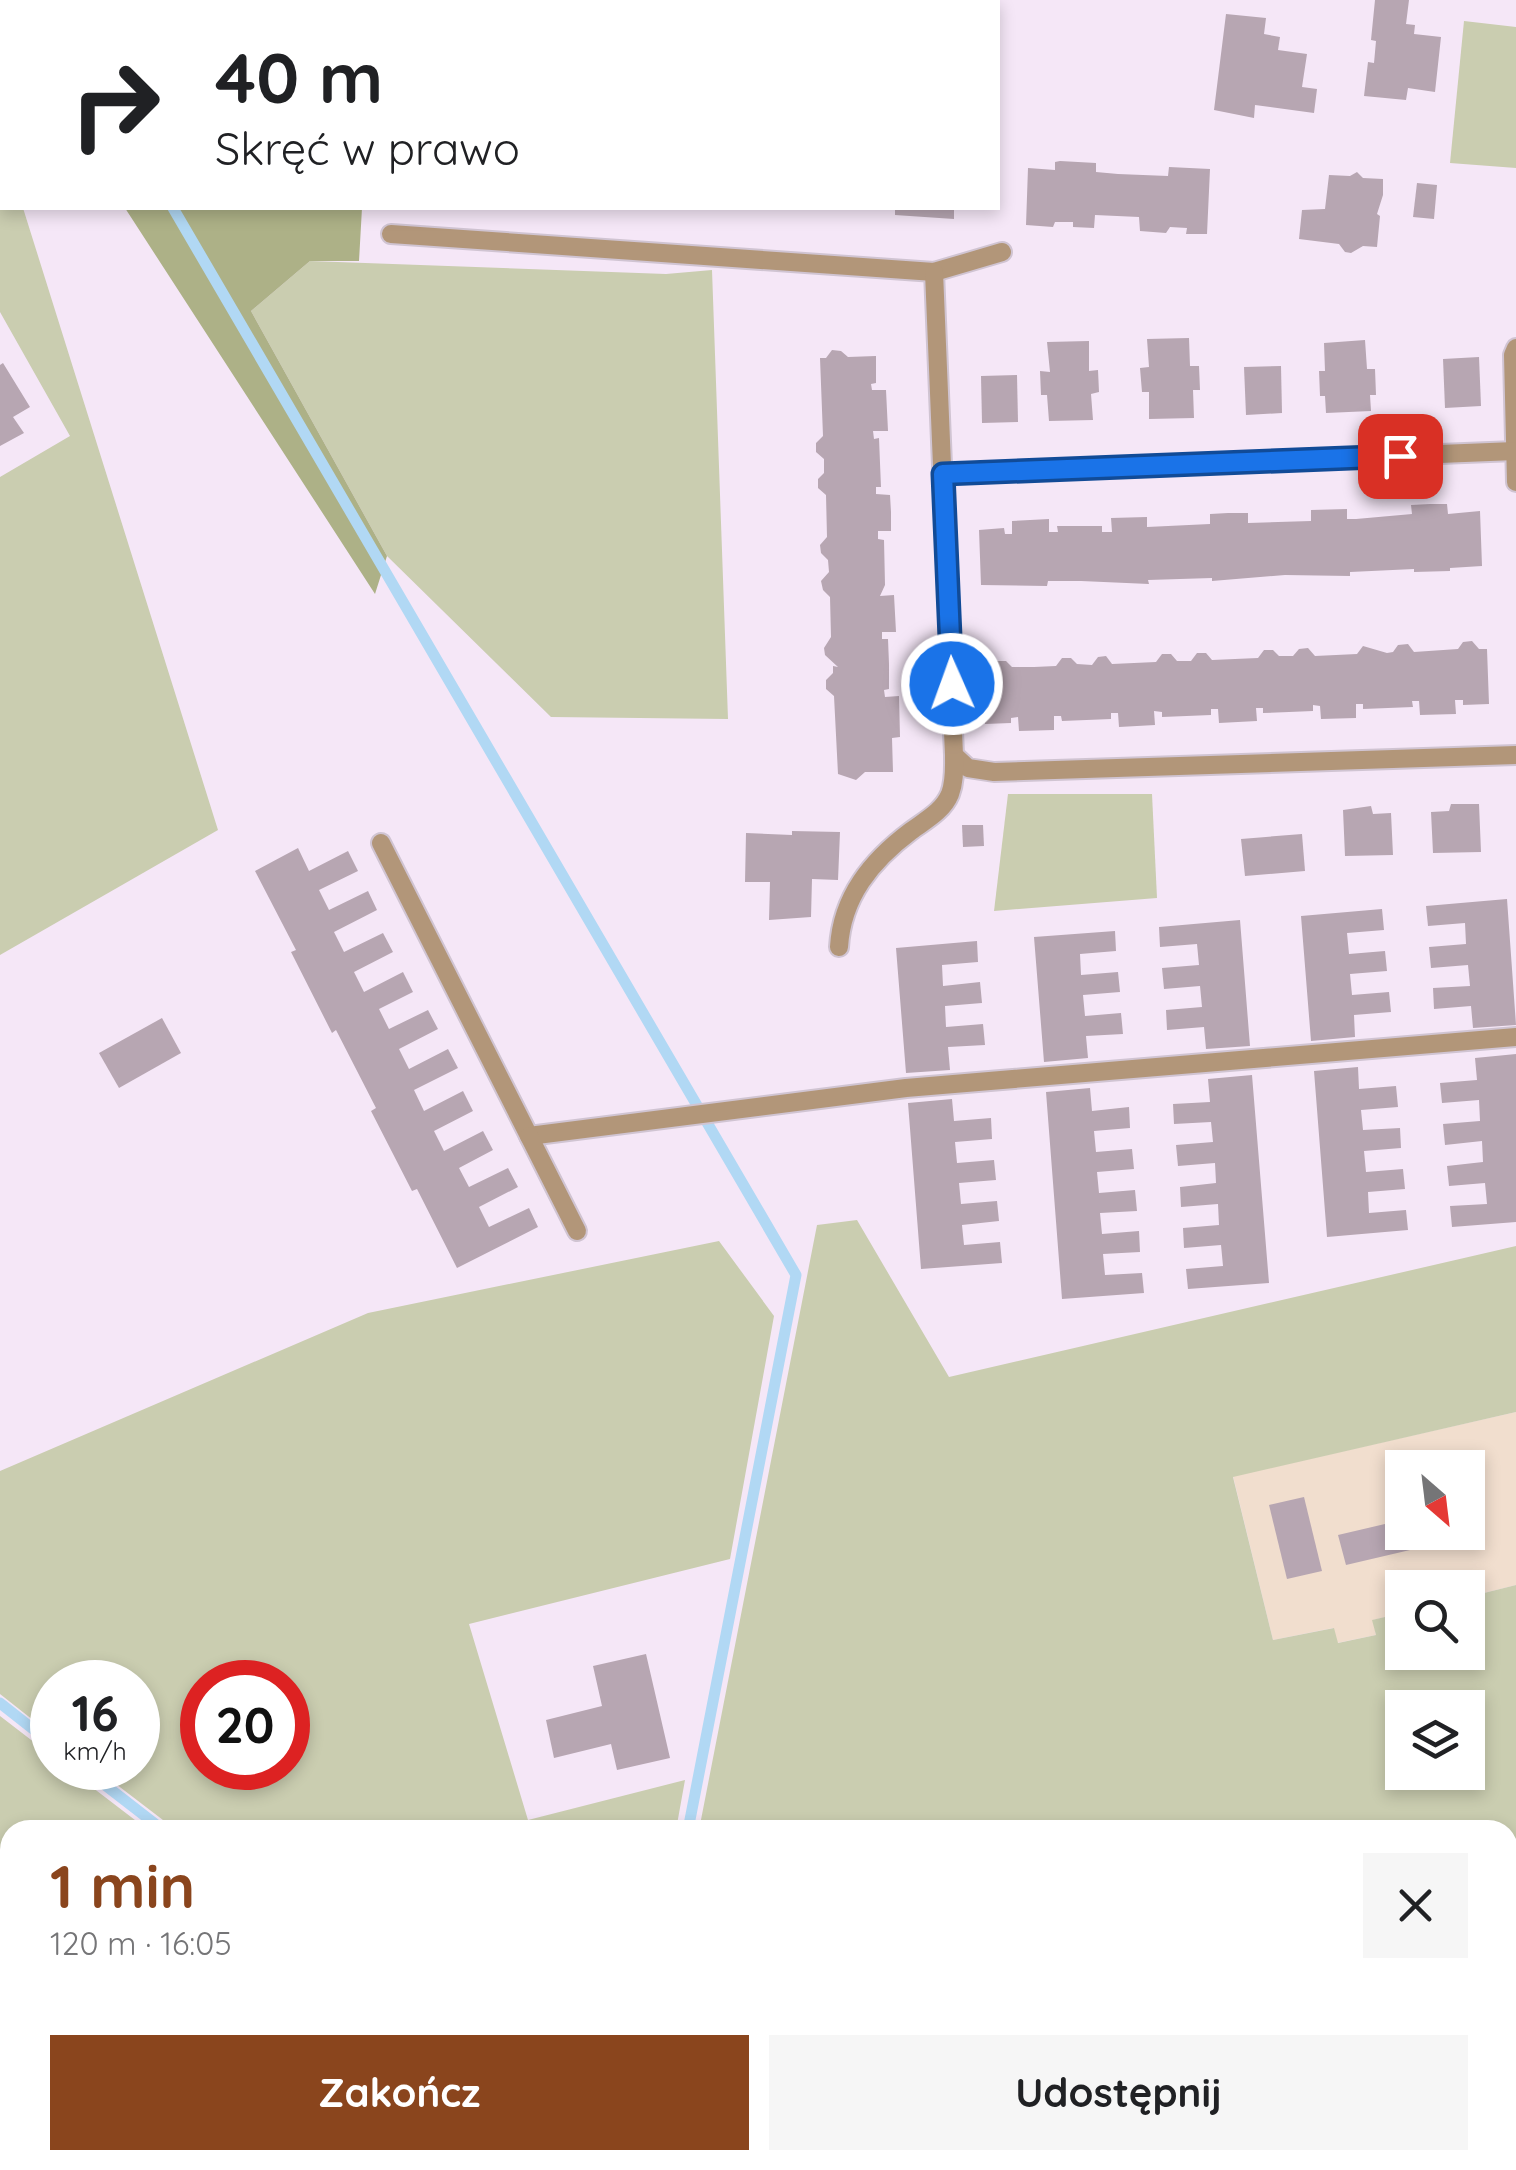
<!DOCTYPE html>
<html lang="pl">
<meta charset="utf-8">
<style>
:root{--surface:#fff;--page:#f6f6f6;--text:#202124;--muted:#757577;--accent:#8a451d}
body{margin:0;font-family:Quicksand,sans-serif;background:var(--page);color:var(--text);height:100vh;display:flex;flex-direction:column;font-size:38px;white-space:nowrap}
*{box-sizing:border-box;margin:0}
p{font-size:32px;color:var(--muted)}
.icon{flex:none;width:55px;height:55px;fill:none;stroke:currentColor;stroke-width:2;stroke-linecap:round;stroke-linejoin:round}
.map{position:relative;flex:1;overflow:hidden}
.details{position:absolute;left:0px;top:1820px;width:1518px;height:350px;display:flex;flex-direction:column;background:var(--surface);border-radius:30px 30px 0 0;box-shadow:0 5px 15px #0003}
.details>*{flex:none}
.banner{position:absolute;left:0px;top:0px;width:1000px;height:210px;box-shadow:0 5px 15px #0003;background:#fff;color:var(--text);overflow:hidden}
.needle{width:65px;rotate:152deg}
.tools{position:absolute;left:1385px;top:1450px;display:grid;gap:20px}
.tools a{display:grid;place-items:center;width:100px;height:100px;border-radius:0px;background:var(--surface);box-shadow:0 5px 15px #0003;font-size:50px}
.speed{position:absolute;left:30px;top:1660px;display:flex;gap:20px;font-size:50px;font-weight:700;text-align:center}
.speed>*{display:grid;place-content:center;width:130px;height:130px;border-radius:50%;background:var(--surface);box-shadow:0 5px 15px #0003;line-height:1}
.speed small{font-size:25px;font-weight:400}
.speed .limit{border:15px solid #d22;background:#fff;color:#111}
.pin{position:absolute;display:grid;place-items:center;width:85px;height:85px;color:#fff;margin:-42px;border-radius:20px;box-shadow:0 5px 15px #0006}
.me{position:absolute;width:110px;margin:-55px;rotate:358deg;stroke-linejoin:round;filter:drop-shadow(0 0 8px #0008)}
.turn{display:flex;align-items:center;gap:35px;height:210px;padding:0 50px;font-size:45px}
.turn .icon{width:130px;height:130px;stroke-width:2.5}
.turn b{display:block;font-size:70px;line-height:85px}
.round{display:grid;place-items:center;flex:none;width:105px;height:105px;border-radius:0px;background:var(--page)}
.overview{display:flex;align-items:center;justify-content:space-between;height:170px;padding:0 50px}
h1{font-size:60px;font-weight:800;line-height:75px;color:var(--accent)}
.action{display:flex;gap:20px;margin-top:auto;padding:20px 50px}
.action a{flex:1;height:115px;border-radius:0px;background:var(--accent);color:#fff;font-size:40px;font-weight:800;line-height:115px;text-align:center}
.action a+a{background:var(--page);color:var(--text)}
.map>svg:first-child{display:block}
.industrial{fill:#f1dece;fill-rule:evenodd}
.green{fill:#cacdb0;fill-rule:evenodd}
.forest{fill:#adb187}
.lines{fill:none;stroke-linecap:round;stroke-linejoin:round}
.stream{stroke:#b1d8f4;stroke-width:11}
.building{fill:#b7a6b2}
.lane-casing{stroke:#d0c4d2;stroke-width:22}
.lane{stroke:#b29679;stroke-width:18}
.route-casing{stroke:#114b97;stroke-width:25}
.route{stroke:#1a73e8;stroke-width:18}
</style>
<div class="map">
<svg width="1516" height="2170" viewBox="0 0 1516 2170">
<rect width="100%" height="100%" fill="#f5e7f7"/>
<path class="industrial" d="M1516,1412V1585L1468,1597V1588H1402V1613L1373,1620L1376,1635L1337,1643L1333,1628L1273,1640L1233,1476ZM1402,1468H1468V1532H1402Z"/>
<g class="green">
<polygon points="0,0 180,0 2,2 2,208 23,208 218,830 0,955 0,477 70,436 0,312"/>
<polygon points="1464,21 1516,27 1516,168 1450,163"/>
<polygon points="310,261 666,274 712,270 728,719 551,717 387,556 251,311"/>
<polygon points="1008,794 1152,794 1157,898 994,911"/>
<path d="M857,1220L949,1377L1516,1246V1412L1233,1477L1273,1640L1334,1628L1338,1643L1376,1635L1372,1620L1402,1613V1652H1468V1597L1516,1585V2170H1319L1328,2160H1508V1830H699L817,1225ZM1402,1708H1468V1772H1402Z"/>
<path d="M719,1241L774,1316L730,1559L469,1624L528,1820L685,1780L676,1830H176L95,1768H138V1682H52V1735L0,1694V1471L368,1313ZM202,1682H288V1768H202Z"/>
<polygon points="0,1716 52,1756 52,1768 67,1768 148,1830 10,1830 10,2160 162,2160 144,2170 0,2170"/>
<polygon points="184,2160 289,2160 271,2170 189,2170"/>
</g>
<g class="forest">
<polygon points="180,0 375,0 375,2"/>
<polygon points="125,208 362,208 359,261 310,261 251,311 387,556 375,594"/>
</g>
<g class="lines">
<g class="stream">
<polyline points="173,208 796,1275 688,1830"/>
<polyline points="0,1703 52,1744"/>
<polyline points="83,1768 163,1830"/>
<polyline points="585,2160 598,2170"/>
<polyline points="620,2170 622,2160"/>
</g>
</g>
<g class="building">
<polygon points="1375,0 1409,0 1406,24 1415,25 1414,34 1441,37 1435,92 1408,88 1406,100 1364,96 1368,62 1374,63 1376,41 1371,40"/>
<polygon points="1226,14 1266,18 1264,34 1280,37 1278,50 1307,54 1302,87 1317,89 1314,113 1255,105 1254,118 1214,110"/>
<polygon points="1060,161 1096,163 1096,172 1118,174 1168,176 1169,167 1210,169 1207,234 1186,234 1187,228 1170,227 1166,233 1140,231 1139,217 1095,215 1094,228 1073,227 1073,222 1055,222 1053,227 1026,225 1028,168 1055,170 1055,162"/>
<polygon points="1357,172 1363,178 1383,179 1383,195 1377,214 1380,216 1377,247 1363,246 1351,253 1345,252 1339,244 1299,239 1302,210 1325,209 1329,175 1350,176"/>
<polygon points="1417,183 1437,185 1434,219 1413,217"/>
<polygon points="895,208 954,208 954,219 895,215"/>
<polygon points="1189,338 1190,366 1199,366 1200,390 1193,390 1194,418 1149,419 1149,392 1142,392 1140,368 1149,367 1147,339"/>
<polygon points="1365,340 1367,369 1375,369 1376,395 1370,395 1371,411 1326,413 1325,396 1320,396 1319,371 1325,371 1324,343"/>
<polygon points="1089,341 1089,371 1098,370 1099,392 1091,394 1093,420 1049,421 1047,395 1041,395 1040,371 1050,372 1047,342"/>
<polygon points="832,350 841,351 848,357 876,356 876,383 871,384 872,390 886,390 888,431 873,431 874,439 879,438 880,463 881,487 876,487 876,494 890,495 891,512 891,531 878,531 878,539 884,540 885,585 880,596 894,595 896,632 882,632 882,639 888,639 889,664 889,689 884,690 885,697 899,696 900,737 892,738 893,772 865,772 856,780 838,774 834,696 826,689 826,680 833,673 833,666 838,667 825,655 824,648 831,637 830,597 823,590 821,581 829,572 828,560 821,553 820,545 827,537 826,495 818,488 818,479 824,473 824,459 816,452 816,443 823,436 820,358 826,358"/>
<polygon points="1479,357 1481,406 1445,408 1443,359"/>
<polygon points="3,363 30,407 13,417 24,433 0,446 0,365"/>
<polygon points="1281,366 1282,413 1246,415 1244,367"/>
<polygon points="1017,375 1018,422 982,423 981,376"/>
<polygon points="1430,504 1447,504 1448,514 1480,511 1482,566 1450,568 1450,571 1414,572 1414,569 1350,572 1350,576 1285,575 1212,581 1212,578 1148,580 1149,584 1081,581 1048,581 1047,586 981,585 979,530 1004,528 1005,534 1012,534 1012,521 1049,519 1049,532 1058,532 1057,526 1102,526 1102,532 1112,532 1111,518 1147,517 1147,527 1210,524 1210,514 1228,513 1248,513 1248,523 1311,521 1311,510 1347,509 1347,519 1356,519 1412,514 1411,505"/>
<polygon points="1472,641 1479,649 1487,649 1489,704 1463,705 1463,700 1455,700 1456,714 1420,715 1419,701 1412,701 1413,707 1363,709 1363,704 1356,704 1356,718 1321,719 1320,706 1313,705 1313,711 1289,712 1263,713 1263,708 1256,708 1257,721 1219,723 1218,709 1211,709 1211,715 1162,717 1162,712 1154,711 1155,725 1119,727 1118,713 1111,713 1111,719 1062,721 1061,716 1054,716 1054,730 1019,731 1018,717 1011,718 1011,723 985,724 983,668 992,669 997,661 1006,661 1012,667 1034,667 1056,666 1062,658 1071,658 1077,664 1092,665 1098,657 1106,656 1112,664 1156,662 1162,654 1171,654 1177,661 1191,661 1197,653 1206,653 1212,660 1258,658 1264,650 1273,650 1279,656 1293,656 1299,649 1308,648 1315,656 1357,654 1363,646 1387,653 1393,652 1398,645 1408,644 1414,652 1458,649 1463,642"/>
<polygon points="1451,804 1479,804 1481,852 1433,853 1431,812 1449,811"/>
<polygon points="1371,806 1373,814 1391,813 1393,855 1345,856 1343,810"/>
<polygon points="962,825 983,825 984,846 963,847"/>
<polygon points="792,831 840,832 838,880 812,879 811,917 769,920 770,882 745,882 746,833 792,835"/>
<polygon points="1302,834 1305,871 1245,876 1241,839"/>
<polygon points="298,848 309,871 348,851 358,871 319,890 329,910 368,891 377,910 334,932 344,952 383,933 393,952 354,972 364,992 403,972 413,992 379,1009 389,1029 428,1010 438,1029 399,1049 409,1069 448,1049 458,1068 414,1090 424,1111 463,1091 473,1111 434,1131 444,1151 483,1131 493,1150 459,1168 469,1187 508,1168 518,1187 479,1207 489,1227 529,1208 538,1227 457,1268 417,1189 412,1191 371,1111 376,1108 336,1030 332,1033 291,952 296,950 255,871"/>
<polygon points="1507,899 1516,1025 1473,1028 1471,1006 1434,1009 1433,988 1470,986 1468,965 1431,968 1429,947 1466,944 1465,923 1428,926 1426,906"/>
<polygon points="1382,909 1384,930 1347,933 1349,954 1385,951 1387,971 1350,974 1352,995 1389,992 1391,1012 1354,1015 1355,1037 1311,1041 1301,916"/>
<polygon points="1240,920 1250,1046 1206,1049 1204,1027 1167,1030 1166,1010 1202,1007 1200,986 1164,989 1162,968 1199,965 1197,944 1160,947 1159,927"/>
<polygon points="1115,931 1116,951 1080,954 1081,975 1118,972 1120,992 1083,995 1085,1016 1121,1013 1123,1034 1086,1036 1088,1058 1044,1062 1034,937"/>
<polygon points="977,941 978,962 942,965 943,986 980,982 982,1003 945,1006 946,1027 983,1024 985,1045 948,1047 950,1070 906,1073 896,948"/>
<polygon points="162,1018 181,1053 119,1088 99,1053"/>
<polygon points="1516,1054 1516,1222 1452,1227 1450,1206 1487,1204 1485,1183 1449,1186 1447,1166 1483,1162 1482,1141 1445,1145 1443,1124 1480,1121 1479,1100 1442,1103 1440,1083 1477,1080 1475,1058"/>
<polygon points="1358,1067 1359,1089 1396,1086 1398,1107 1361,1110 1363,1130 1400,1128 1401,1148 1364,1151 1366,1172 1403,1169 1405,1189 1368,1192 1369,1213 1406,1210 1408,1230 1327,1237 1314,1071"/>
<polygon points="1252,1075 1269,1283 1188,1289 1186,1269 1223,1266 1221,1245 1184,1248 1183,1228 1219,1225 1218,1204 1181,1207 1180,1187 1216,1183 1215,1163 1178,1166 1176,1145 1213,1142 1211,1122 1174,1124 1173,1104 1210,1102 1208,1079"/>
<polygon points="1090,1088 1092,1111 1129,1107 1130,1128 1094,1131 1096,1152 1132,1149 1134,1169 1097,1172 1099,1193 1135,1190 1137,1211 1100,1213 1102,1234 1139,1231 1140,1252 1103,1254 1105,1275 1142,1273 1144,1293 1062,1299 1046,1092"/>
<polygon points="952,1099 954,1121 991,1118 992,1139 955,1142 957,1163 994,1160 996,1180 959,1183 961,1204 997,1201 999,1221 962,1225 964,1245 1000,1242 1002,1263 921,1269 908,1103"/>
<polygon points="1304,1497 1322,1571 1287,1579 1269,1505"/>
<polygon points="1402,1520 1402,1532 1406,1532 1410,1550 1346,1565 1338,1535"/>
<polygon points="646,1654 670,1758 617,1770 611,1744 554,1758 546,1720 602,1706 593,1666"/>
<polygon points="677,2160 742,2160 745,2170 680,2170"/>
<polygon points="869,2160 934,2160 937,2170 872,2170"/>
</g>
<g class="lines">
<defs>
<g id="lane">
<polyline points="391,234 934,272 1002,252"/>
<polyline points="934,272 954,755 968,768 994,772 1516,755"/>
<polyline points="1516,348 1513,355 1516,482"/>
<polyline points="943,474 1515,451"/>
<polyline points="381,843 529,1136 906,1088 1516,1037"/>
<path d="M839,947C842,897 871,861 911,831C926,820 943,811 950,794C955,781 954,768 954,755"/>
<polyline points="529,1136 577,1231"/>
<polyline points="801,2160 804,2170"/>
</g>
</defs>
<use href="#lane" class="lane-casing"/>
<use href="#lane" class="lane"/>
</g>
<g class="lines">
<defs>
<polyline id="route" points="952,684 943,474 1400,456"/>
</defs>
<use href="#route" class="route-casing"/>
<use href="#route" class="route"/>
</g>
</svg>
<div class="tools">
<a><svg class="needle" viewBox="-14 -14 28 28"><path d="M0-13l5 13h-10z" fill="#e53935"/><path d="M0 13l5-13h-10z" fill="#757577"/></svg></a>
<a><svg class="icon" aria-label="search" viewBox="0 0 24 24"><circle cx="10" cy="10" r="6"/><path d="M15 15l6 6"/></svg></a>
<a><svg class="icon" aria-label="layers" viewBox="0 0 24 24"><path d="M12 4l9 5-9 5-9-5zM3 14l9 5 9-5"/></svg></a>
</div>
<div class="speed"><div>16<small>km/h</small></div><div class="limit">20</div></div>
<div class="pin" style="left:1400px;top:456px;background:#d93025"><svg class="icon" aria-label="arrive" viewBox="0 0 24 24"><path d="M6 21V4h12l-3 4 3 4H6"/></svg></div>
<svg class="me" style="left:952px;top:684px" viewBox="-20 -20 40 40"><circle r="17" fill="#1a73e8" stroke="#fff" stroke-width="3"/><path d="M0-11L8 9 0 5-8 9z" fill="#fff"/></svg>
<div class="banner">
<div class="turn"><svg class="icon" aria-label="right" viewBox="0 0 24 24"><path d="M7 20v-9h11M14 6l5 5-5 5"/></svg><div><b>40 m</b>Skręć w prawo</div></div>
</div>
<section class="details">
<div class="overview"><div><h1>1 min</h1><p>120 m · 16:05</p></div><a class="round"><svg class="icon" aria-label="close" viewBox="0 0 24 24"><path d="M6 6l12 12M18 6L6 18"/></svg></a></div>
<div class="action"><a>Zakończ</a><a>Udostępnij</a></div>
</section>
</div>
